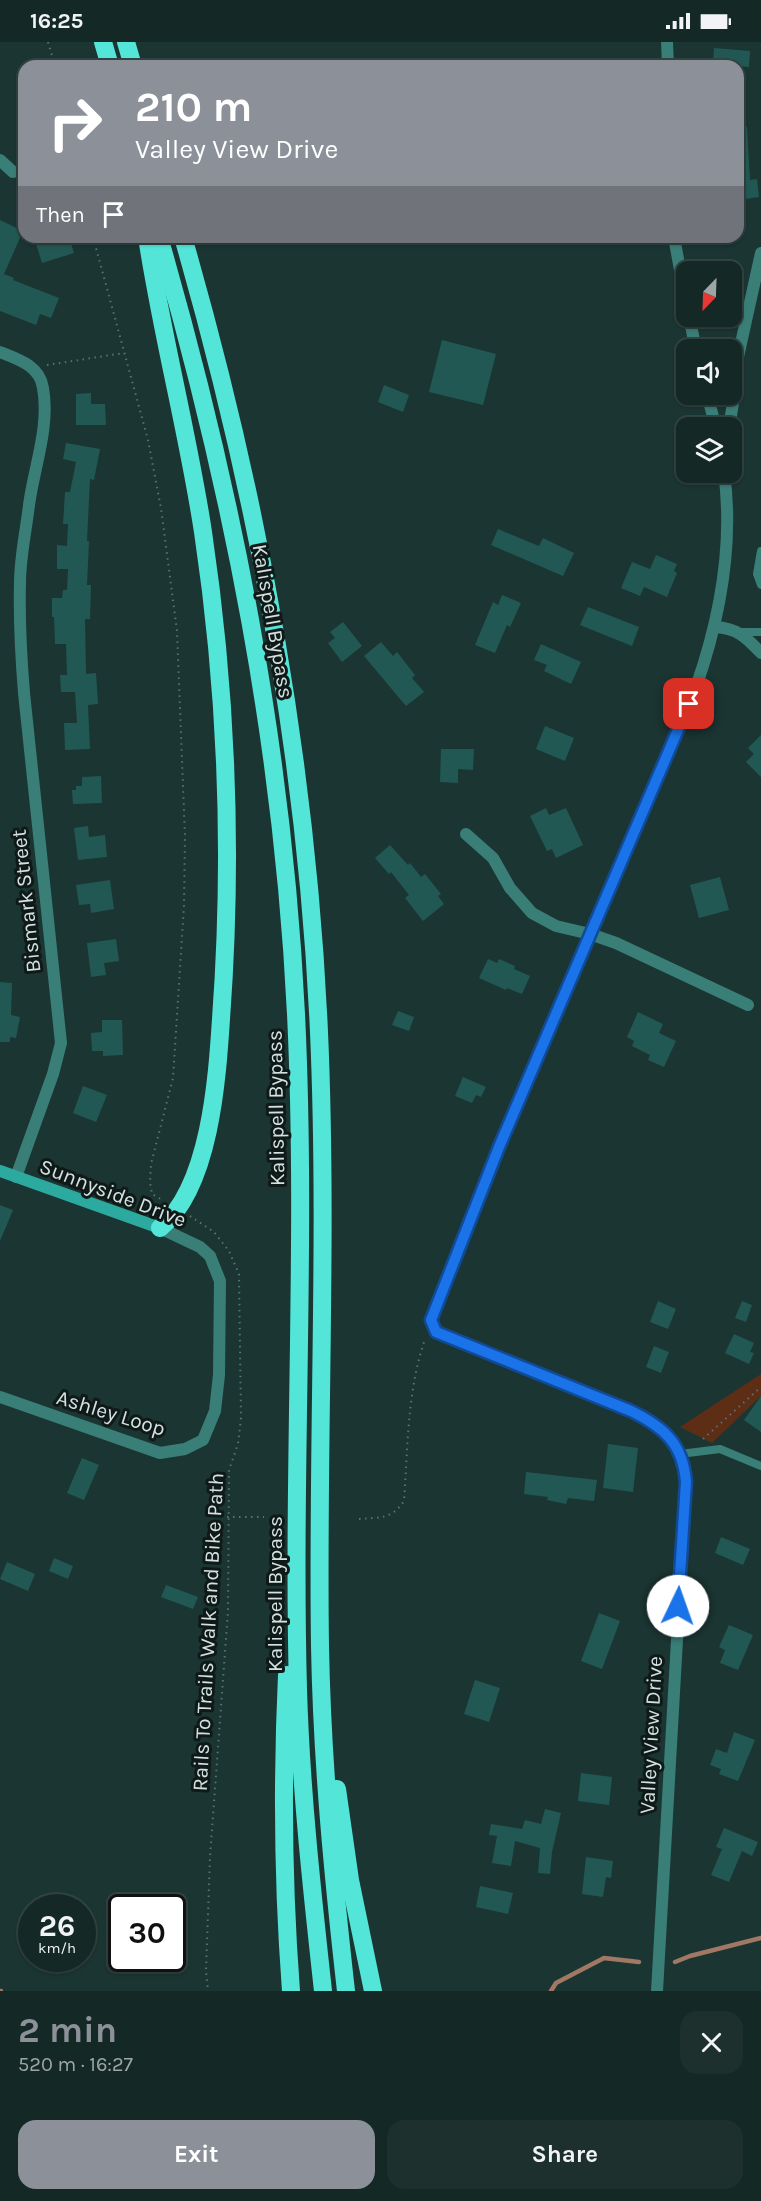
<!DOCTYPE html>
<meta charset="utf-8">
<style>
:root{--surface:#142826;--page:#1d302e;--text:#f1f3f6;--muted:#9da6a7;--line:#334443;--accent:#8c9099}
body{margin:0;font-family:Karla,sans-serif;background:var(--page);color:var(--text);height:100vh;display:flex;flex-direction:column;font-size:22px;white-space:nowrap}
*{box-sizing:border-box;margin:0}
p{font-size:20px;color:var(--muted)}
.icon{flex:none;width:33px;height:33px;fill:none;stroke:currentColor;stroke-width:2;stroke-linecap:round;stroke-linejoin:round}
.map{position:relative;height:1949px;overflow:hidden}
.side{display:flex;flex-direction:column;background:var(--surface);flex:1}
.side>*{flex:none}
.guide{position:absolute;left:18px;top:18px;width:726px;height:183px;border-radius:18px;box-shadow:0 2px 4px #0004,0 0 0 2px var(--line);background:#8c9099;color:#fff;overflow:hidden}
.needle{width:39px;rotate:203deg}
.controls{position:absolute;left:676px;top:219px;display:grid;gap:12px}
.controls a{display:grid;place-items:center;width:66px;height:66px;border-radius:12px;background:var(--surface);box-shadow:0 2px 4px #0004,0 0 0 2px var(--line);font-size:30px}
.speed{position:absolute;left:18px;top:1852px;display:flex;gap:12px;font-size:30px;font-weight:700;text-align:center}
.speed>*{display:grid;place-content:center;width:78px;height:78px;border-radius:50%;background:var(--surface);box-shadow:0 2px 4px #0004,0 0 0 2px var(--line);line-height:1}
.speed small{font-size:15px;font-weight:400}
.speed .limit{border:3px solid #111;border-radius:9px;background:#fff;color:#111}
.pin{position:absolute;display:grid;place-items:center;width:51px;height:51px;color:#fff;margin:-26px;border-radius:12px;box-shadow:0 3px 9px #0006}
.me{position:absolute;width:66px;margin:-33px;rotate:3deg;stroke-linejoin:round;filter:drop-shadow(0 0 4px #0008)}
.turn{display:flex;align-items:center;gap:21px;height:126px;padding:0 18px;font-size:27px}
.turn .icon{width:78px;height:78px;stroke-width:2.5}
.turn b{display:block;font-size:42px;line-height:51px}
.then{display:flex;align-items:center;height:57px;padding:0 18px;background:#0003;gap:12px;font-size:22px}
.round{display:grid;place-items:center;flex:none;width:63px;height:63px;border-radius:18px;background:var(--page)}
.head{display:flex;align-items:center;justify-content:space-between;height:102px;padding:0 18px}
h1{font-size:36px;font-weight:700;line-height:45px;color:var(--accent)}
.action{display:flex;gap:12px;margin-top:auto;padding:12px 18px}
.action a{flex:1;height:69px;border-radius:18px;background:var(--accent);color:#fff;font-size:24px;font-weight:700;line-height:69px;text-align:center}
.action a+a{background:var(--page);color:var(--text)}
.status{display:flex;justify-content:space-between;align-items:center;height:42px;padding:0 30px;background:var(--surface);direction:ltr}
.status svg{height:16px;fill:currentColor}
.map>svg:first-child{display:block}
.park{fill:#5e2d16}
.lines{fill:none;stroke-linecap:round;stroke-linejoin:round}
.stream{stroke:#a17863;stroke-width:4.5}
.building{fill:#225853}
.path{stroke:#5c7270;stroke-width:2;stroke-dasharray:1.5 4.5;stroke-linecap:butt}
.lane{stroke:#397e77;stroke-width:8}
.street{stroke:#397e77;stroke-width:12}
.secondary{stroke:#2daa9f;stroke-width:12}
.highway{stroke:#52e5d8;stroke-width:18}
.route-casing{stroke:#114b97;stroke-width:15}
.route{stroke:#1a73e8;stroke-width:10}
.labels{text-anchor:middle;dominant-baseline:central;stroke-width:6;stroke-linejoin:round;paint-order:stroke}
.street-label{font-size:21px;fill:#d3e2e0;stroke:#0f1a18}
</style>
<div class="status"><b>16:25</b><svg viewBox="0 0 49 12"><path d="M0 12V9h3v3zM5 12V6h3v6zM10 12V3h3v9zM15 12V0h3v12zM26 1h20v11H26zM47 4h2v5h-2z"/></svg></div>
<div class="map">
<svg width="761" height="1949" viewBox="0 0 761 1949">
<rect width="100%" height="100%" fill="#1b3532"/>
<polygon class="park" points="761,1332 761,1354 712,1401 680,1385"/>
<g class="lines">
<g class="stream">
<polyline points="675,1920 690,1914 761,1896"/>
<polyline points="0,1949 1,1949"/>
<polyline points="551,1949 556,1941 604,1916 639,1920"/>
</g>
</g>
<g class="building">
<polygon points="714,6 750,9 749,25 713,22"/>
<polygon points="738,85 747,85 750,138 757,137 759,155 738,158"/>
<polygon points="0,178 23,189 4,232 14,236 13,238 59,256 51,276 40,272 36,283 0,269"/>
<polygon points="34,195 69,195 74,211 42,221"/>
<polygon points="442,298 496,312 483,363 429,350"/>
<polygon points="384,343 409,353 403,370 378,360"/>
<polygon points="91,351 91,362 105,362 106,383 76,383 76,352"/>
<polygon points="66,401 100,407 94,438 90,437 87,499 89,499 87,543 91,543 90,577 85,577 86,632 96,631 98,662 88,663 90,707 65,708 64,681 77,681 75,650 61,650 60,633 67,633 66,602 55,602 54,575 52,575 52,556 62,556 63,548 67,548 68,527 57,527 57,503 67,504 68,482 63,482 65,450 70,450 76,420 63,417"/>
<polygon points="498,487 539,504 543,496 574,511 563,534 491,503"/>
<polygon points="656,513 677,522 674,529 677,531 667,555 644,545 640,554 621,546 632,520 650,527"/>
<polygon points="502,553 521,561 510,585 507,583 495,611 475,603 493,560 498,563"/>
<polygon points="588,565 639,585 632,604 580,583"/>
<polygon points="343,580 362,604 342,620 328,601 335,596 330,590"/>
<polygon points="381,600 393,614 397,610 415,633 412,636 424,650 406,664 364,614"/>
<polygon points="541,602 581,620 571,642 544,629 547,623 534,618"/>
<polygon points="545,684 574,696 565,719 536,707"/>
<polygon points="761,693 761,735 746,720 754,712 748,706"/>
<polygon points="441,707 474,707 473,728 458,727 458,741 440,740"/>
<polygon points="101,734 102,761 73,762 72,748 76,748 76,744 82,744 82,735"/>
<polygon points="546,766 549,773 566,766 583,803 556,816 552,807 547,809 530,774"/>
<polygon points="88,784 89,795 105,793 107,815 78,818 74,786"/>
<polygon points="390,803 408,823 410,821 421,835 425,832 441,852 438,854 444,862 423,879 405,856 409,853 391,830 389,832 375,816"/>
<polygon points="720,835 729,868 699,876 690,843"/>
<polygon points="110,838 114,867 91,871 90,862 79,863 76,843"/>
<polygon points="116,897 119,919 104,921 106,933 91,935 87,901"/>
<polygon points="488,917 497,921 499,917 515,924 514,927 530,934 522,952 507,946 506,948 479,936"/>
<polygon points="0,940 12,941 11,973 20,975 16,996 10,995 10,1000 0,1000"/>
<polygon points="398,969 414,975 409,989 392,983"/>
<polygon points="638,970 663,982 659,991 676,999 664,1025 648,1018 650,1013 632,1004 634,999 627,995"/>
<polygon points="102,978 122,978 123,1013 103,1014 103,1009 92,1009 91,991 102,990"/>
<polygon points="463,1035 486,1045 481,1055 476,1053 472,1061 455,1054"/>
<polygon points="83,1044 107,1053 96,1080 73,1071"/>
<polygon points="0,1163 13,1168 0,1199"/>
<polygon points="658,1259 676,1267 668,1287 650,1280"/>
<polygon points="742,1259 752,1263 746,1280 735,1276"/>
<polygon points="734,1292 754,1301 750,1310 754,1311 749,1322 725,1311"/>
<polygon points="654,1304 669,1310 661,1331 646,1325"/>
<polygon points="761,1354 761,1390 744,1378"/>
<polygon points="608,1402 638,1406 633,1450 603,1446"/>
<polygon points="82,1416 99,1423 84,1458 67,1451"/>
<polygon points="526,1430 597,1438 594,1459 568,1456 566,1462 547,1458 548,1455 524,1452"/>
<polygon points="721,1495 750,1507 743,1523 715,1511"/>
<polygon points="54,1516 73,1524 68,1537 49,1529"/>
<polygon points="7,1520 35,1532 28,1549 0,1537"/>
<polygon points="166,1543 198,1555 193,1567 161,1555"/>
<polygon points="599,1571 620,1579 602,1627 581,1619"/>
<polygon points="729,1583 753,1593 738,1628 720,1621 725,1608 719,1605"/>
<polygon points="475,1638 500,1646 489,1680 464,1672"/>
<polygon points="734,1690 755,1698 738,1739 719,1732 721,1727 710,1723 716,1707 727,1711"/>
<polygon points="581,1731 612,1735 609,1763 578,1759"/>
<polygon points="545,1767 561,1771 552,1810 550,1832 538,1831 540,1806 515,1799 511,1824 492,1821 497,1794 489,1793 491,1782 522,1787 525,1778 541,1782"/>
<polygon points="724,1786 758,1800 752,1814 742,1809 729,1840 711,1833 722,1807 716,1805"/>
<polygon points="586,1815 613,1819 611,1836 606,1835 603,1855 582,1852"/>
<polygon points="480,1844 513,1851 508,1872 476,1865"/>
</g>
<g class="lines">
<g class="path">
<polyline points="48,0 55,24"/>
<polyline points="93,195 148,398 161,466 177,589 185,795 184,863 173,1036 151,1122 150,1140 152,1152 164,1159"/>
<polyline points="47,323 124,311"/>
<polyline points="190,1174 214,1190 229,1209 239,1232 241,1376 238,1402 229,1428 228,1569 210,1815 206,1929 208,1949"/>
<polyline points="703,1397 761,1345"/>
<polyline points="227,1475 264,1475"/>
<path d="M359,1477C380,1475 391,1478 404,1459C408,1404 407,1350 425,1297"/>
</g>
<g class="lane">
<polyline points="761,509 757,532 761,543"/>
<polyline points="740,590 761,590"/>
<polyline points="680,1412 720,1407 761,1424"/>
</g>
<g class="street">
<polyline points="667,0 668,24"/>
<polyline points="0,118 13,130"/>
<polyline points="674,195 687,266"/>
<polyline points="689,274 696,308"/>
<path d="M0,310C18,317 40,324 43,346C50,385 34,425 29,463C26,489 20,515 20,541C19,577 21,614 24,651L61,1001L53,1032L16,1135"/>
<polyline points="707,352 716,386"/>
<polyline points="729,386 733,361 734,333 761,211"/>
<path d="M715,585C737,586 746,595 761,611"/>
<polyline points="466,792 493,816 510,846 532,871 556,884 590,892 616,901 748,963"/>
<polyline points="0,1355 160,1411 185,1407 203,1398 215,1369 219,1333 220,1239 210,1214 200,1205 160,1186"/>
<path d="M657,1949L686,1440C683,1410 670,1392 645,1375L436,1290L431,1278L499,1105L696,645C720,576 734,503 724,430"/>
</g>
<polyline class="secondary" points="0,1129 160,1186"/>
<g class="highway">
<polyline points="103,0 110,24"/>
<polyline points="126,0 133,24"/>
<path d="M147,195C162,294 188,391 203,490C227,651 233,814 221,977C217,1038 210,1145 160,1186"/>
<path d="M159,195C233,451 283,706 296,972C307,1197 292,1423 298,1648C301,1749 312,1849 323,1949"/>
<path d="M183,195C258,455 307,720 319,990C328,1195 317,1399 320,1604C322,1719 333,1834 346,1949"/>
<path d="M287,1633C282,1739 283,1844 291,1949"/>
<polyline points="337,1747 350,1838 373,1949"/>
</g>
</g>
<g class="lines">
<defs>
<path id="route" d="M678,1564L686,1440C683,1402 664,1385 631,1369L436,1290L431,1278L499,1105L689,662"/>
</defs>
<use href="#route" class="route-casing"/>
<use href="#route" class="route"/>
</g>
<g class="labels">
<g class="street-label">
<text transform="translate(273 579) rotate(80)">Kalispell Bypass</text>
<text transform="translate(26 859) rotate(-96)">Bismark Street</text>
<text transform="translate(276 1066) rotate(-91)">Kalispell Bypass</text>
<text transform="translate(113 1151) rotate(21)">Sunnyside Drive</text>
<text transform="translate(111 1371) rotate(17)">Ashley Loop</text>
<text transform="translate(275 1552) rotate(-90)">Kalispell Bypass</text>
<text transform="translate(208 1590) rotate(-87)">Rails To Trails Walk and Bike Path</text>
<text transform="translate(651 1693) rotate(-87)">Valley View Drive</text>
</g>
</g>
</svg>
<div class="controls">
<a><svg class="needle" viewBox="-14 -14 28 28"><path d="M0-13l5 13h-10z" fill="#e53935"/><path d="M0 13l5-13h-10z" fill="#9da6a7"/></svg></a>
<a><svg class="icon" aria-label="sound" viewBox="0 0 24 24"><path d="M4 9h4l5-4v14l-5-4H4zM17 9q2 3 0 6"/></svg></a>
<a><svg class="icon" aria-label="layers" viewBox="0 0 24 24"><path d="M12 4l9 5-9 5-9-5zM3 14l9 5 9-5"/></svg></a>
</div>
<div class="speed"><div>26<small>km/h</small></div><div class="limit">30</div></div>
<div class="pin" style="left:689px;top:662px;background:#d93025"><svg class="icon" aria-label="arrive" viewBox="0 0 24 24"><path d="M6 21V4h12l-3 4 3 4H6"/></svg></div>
<svg class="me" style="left:678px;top:1564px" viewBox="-20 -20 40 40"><circle r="19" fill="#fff"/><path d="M0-13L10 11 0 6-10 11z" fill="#1a73e8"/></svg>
<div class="guide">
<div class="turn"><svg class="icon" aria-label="right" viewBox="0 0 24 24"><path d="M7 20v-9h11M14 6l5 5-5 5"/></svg><div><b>210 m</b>Valley View Drive</div></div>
<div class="then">Then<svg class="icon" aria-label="arrive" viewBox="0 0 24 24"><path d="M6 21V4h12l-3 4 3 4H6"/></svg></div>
</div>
</div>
<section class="side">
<div class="head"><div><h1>2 min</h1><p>520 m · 16:27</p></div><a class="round"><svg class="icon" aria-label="close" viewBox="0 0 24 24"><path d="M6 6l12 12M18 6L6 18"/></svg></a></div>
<div class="action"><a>Exit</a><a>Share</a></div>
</section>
